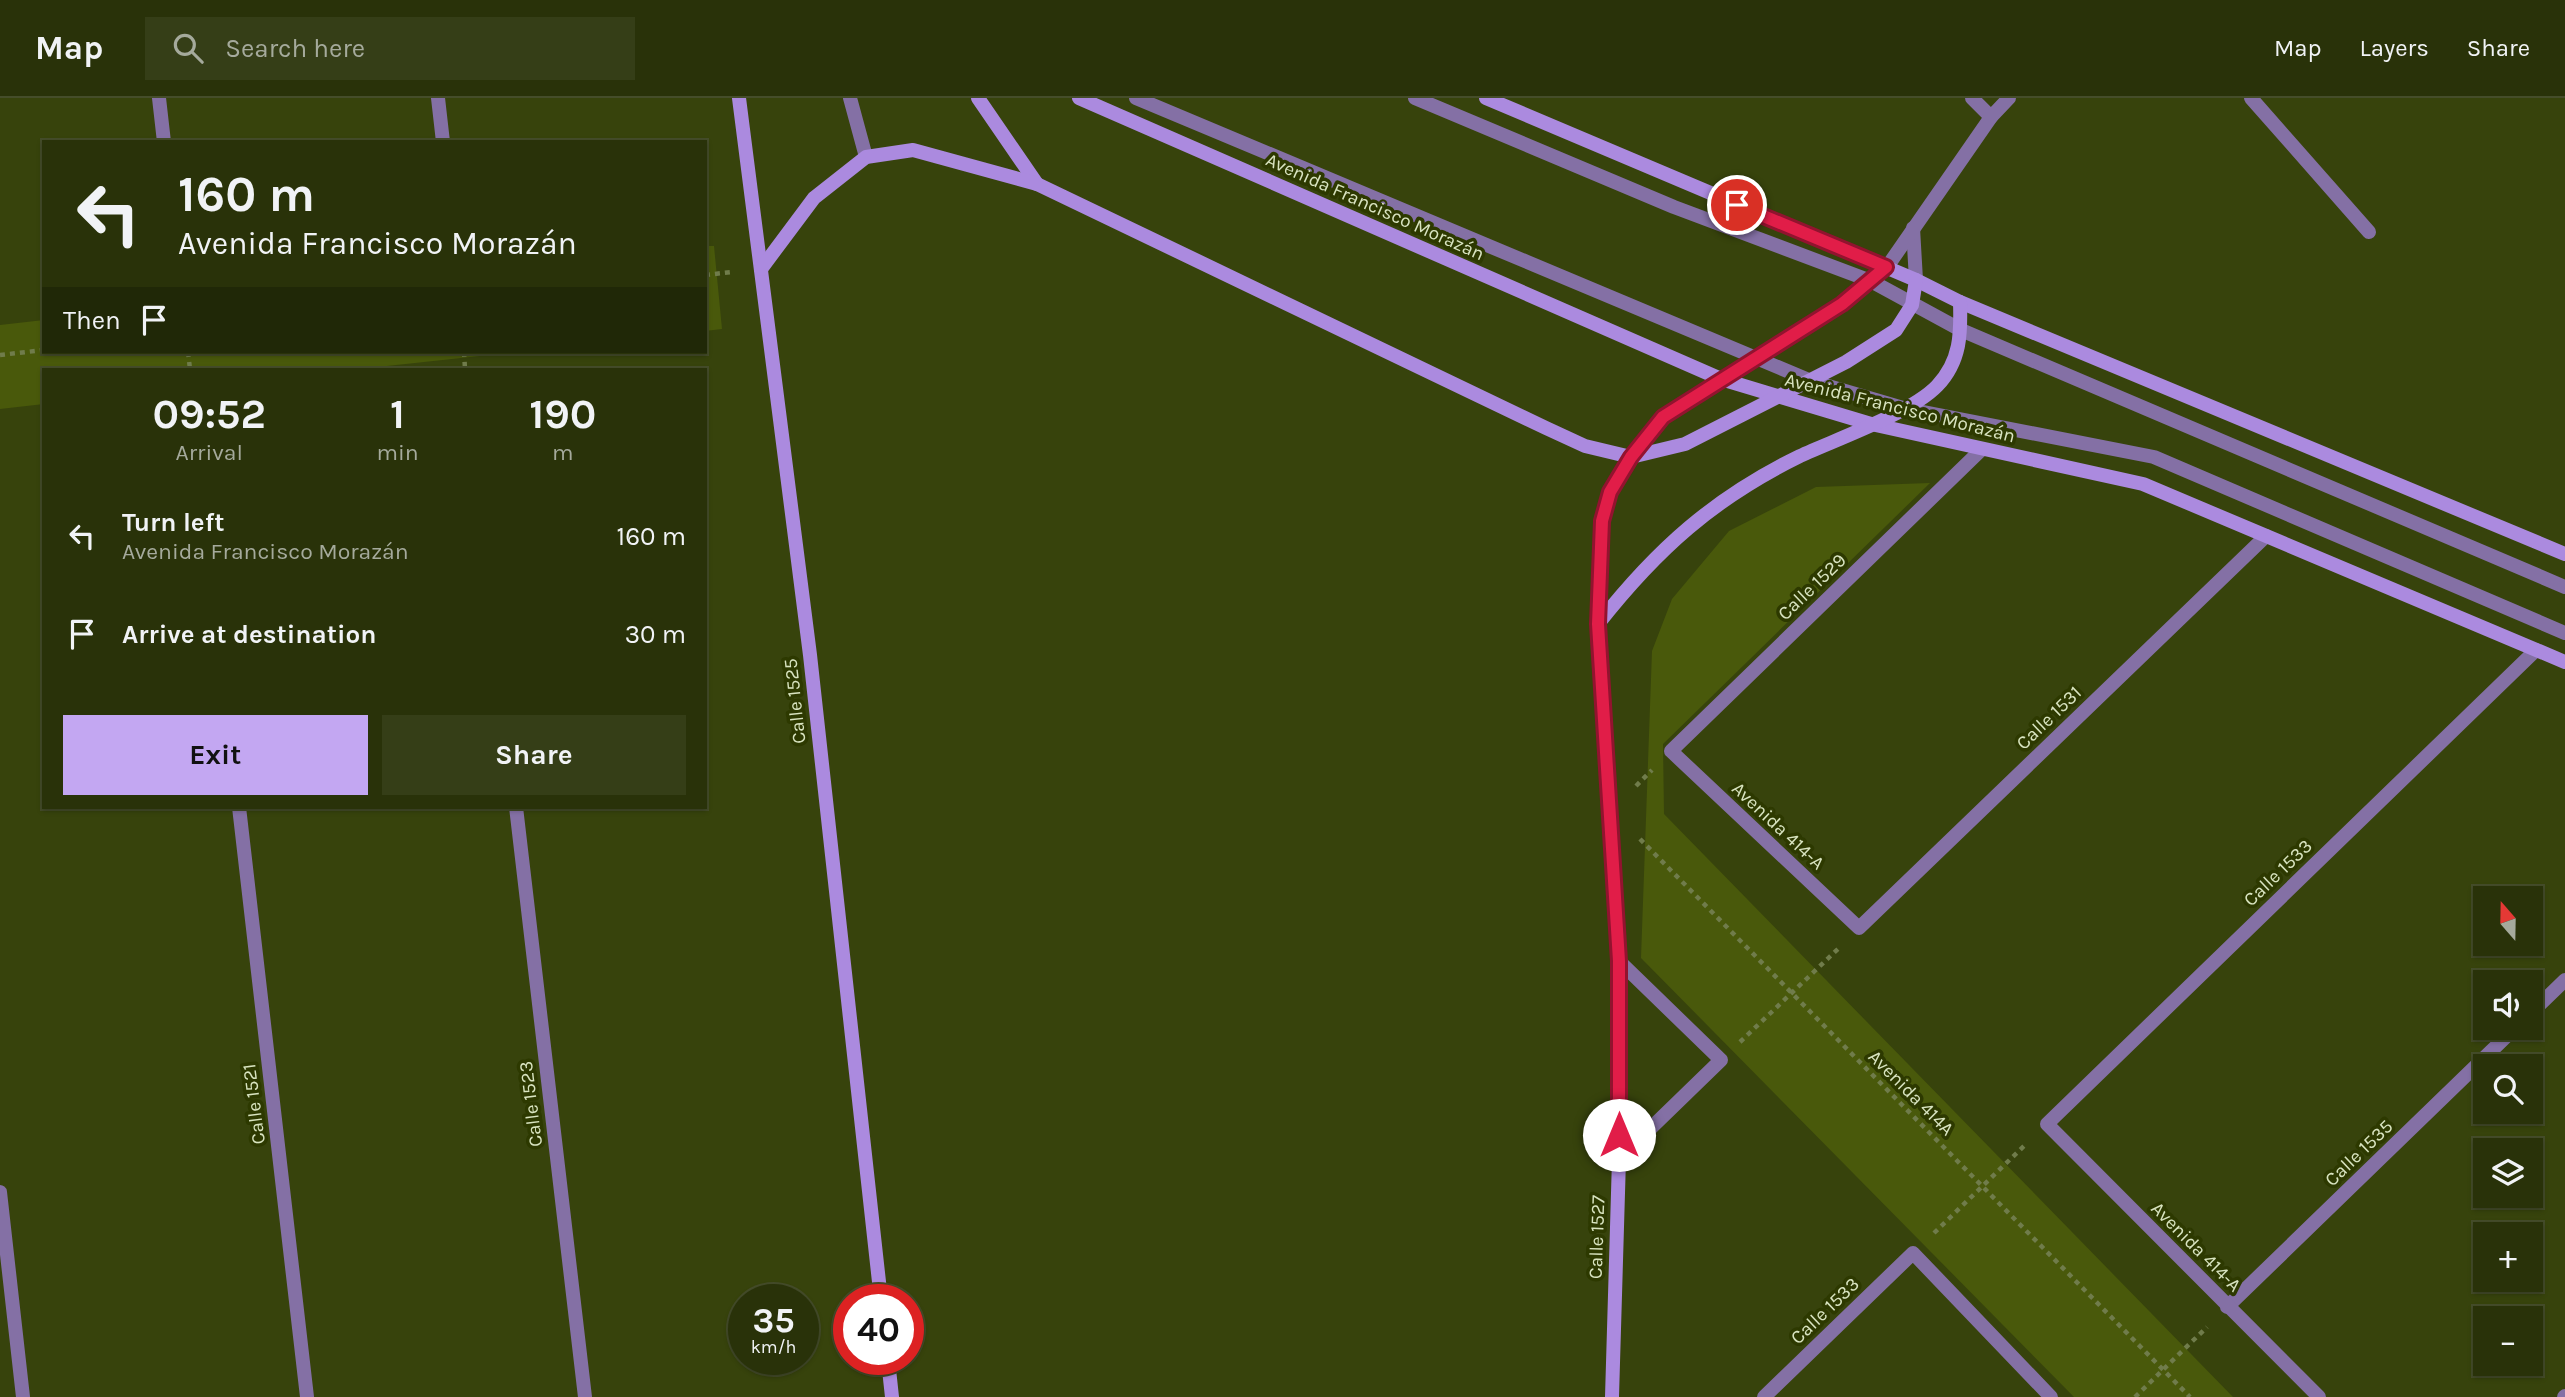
<!DOCTYPE html>
<meta charset="utf-8">
<style>
:root{--surface:#293209;--page:#353e17;--text:#f1f3f6;--muted:#a5aa9c;--line:#454d2a;--accent:#c3a7f2}
body{margin:0;font-family:Karla,sans-serif;background:var(--page);color:var(--text);height:100vh;display:flex;flex-direction:column;font-size:26px;white-space:nowrap}
*{box-sizing:border-box;margin:0}
p{font-size:23px;color:var(--muted)}
.icon{flex:none;width:38px;height:38px;fill:none;stroke:currentColor;stroke-width:2;stroke-linecap:round;stroke-linejoin:round}
.map{position:relative;flex:1;overflow:hidden}
.panel{position:absolute;left:42px;top:270px;width:665px;height:441px;display:flex;flex-direction:column;background:var(--surface);border-radius:0px;box-shadow:0 2px 5px #0004,0 0 0 2px var(--line)}
.panel>*{flex:none}
.hud{position:absolute;left:42px;top:42px;width:665px;height:214px;border-radius:0px;box-shadow:0 2px 5px #0004,0 0 0 2px var(--line);background:#293209;color:var(--text);overflow:hidden}
.needle{width:46px;rotate:340deg}
.controls{position:absolute;left:2473px;top:788px;display:grid;gap:14px}
.controls a{display:grid;place-items:center;width:70px;height:70px;border-radius:0px;background:var(--surface);box-shadow:0 2px 5px #0004,0 0 0 2px var(--line);font-size:35px}
.speed{position:absolute;left:728px;top:1186px;display:flex;gap:14px;font-size:35px;font-weight:700;text-align:center}
.speed>*{display:grid;place-content:center;width:91px;height:91px;border-radius:50%;background:var(--surface);box-shadow:0 2px 5px #0004,0 0 0 2px var(--line);line-height:1}
.speed small{font-size:18px;font-weight:400}
.speed .limit{border:10px solid #d22;background:#fff;color:#111}
.pin{position:absolute;display:grid;place-items:center;width:60px;height:60px;color:#fff;margin:-30px;border:4px solid #fff;border-radius:50%;box-shadow:0 2px 7px #0007}
.me{position:absolute;width:77px;margin:-38px;rotate:0deg;stroke-linejoin:round;filter:drop-shadow(0 0 5px #0008)}
.turn{display:flex;align-items:center;gap:24px;height:147px;padding:0 21px;font-size:32px}
.turn .icon{width:91px;height:91px;stroke-width:2.5}
.turn b{display:block;font-size:49px;line-height:60px}
.then{display:flex;align-items:center;height:66px;padding:0 21px;background:#0003;gap:14px;font-size:26px}
.eta{display:flex;justify-content:space-evenly;align-items:center;height:119px;text-align:center}
.eta b{font-size:42px;font-weight:700;line-height:49px}
.button{display:flex;gap:14px;margin-top:auto;padding:14px 21px}
.button a{flex:1;height:80px;border-radius:0px;background:var(--accent);color:#111;font-size:28px;font-weight:700;line-height:80px;text-align:center}
.button a+a{background:var(--page);color:var(--text)}
ul{padding:0;list-style:none}
li{display:flex;align-items:center;gap:21px;height:98px;padding:0 21px}
li div{flex:1}
li b{display:block;font-size:26px}
li em{font-style:normal}
header{display:flex;align-items:center;gap:42px;box-sizing:border-box;height:98px;padding:0 35px;background:var(--surface);border-bottom:2px solid var(--line)}
header strong{font-size:33px}
nav{display:flex;gap:38px;margin-inline-start:auto;font-size:24px}
.search{width:490px;height:63px;background:var(--page);display:flex;align-items:center;gap:18px;box-sizing:border-box;padding:0 24px;border-radius:0px;color:var(--muted);font-size:26px}
.map>svg:first-child{display:block}
.green{fill:#49590b}
.lines{fill:none;stroke-linecap:round;stroke-linejoin:round}
.path{stroke:#707c4b;stroke-width:4.5;stroke-dasharray:5 5;stroke-linecap:butt}
.lane{stroke:#8470a5;stroke-width:14}
.street{stroke:#8470a5;stroke-width:14}
.secondary{stroke:#ab8adf;stroke-width:14}
.route-casing{stroke:#92132f;stroke-width:18}
.route{stroke:#e11d48;stroke-width:12}
.labels{text-anchor:middle;dominant-baseline:central;stroke-width:7;stroke-linejoin:round;paint-order:stroke}
.street-label{font-size:19px;fill:#d9e4c0;stroke:#2d3900}
</style>
<header>
<strong>Map</strong>
<div class="search"><svg class="icon" aria-label="search" viewBox="0 0 24 24"><circle cx="10" cy="10" r="6"/><path d="M15 15l6 6"/></svg>Search here</div>
<nav><a>Map</a><a>Layers</a><a>Share</a></nav>
</header>
<div class="map">
<svg width="2565" height="1299" viewBox="0 0 2565 1299">
<rect width="100%" height="100%" fill="#37430c"/>
<g class="green">
<polygon points="714,148 722,231 705,233 705,148"/>
<polygon points="44,222 44,254 516,254 359,271 44,271 44,306 0,311 0,227"/>
<polygon points="1930,385 1663,646 1664,716 2233,1299 2074,1299 1641,860 1652,553 1672,501 1729,433 1816,389"/>
</g>
<g class="lines">
<g class="path">
<polyline points="705,177 732,174"/>
<polyline points="188,254 190,271"/>
<polyline points="464,254 465,271"/>
<polyline points="0,257 44,252"/>
<polyline points="1636,688 1652,672"/>
<polyline points="1640,741 2190,1299"/>
<polyline points="1740,944 1840,849"/>
<polyline points="1934,1135 2026,1046"/>
<polyline points="2135,1299 2207,1229"/>
</g>
<g class="lane">
<polyline points="850,0 866,59"/>
<polyline points="1136,0 1811,283 1903,310 2154,359 2565,535"/>
<polyline points="1415,0 1674,109 1871,183 1961,232 2565,489"/>
</g>
<g class="street">
<polyline points="159,0 164,44"/>
<polyline points="438,0 443,44"/>
<polyline points="1972,0 1991,19"/>
<polyline points="2251,0 2369,134"/>
<polyline points="1913,130 1916,182"/>
<polyline points="1887,169 1991,19 2009,0"/>
<polyline points="1981,352 1671,653 1859,830 2266,438"/>
<polyline points="239,709 307,1299"/>
<polyline points="516,709 585,1299"/>
<polyline points="2530,916 2565,882"/>
<polyline points="1619,1061 1721,962 1619,863"/>
<polyline points="0,1094 23,1299"/>
<polyline points="2227,1209 2516,929"/>
<polyline points="1764,1299 1913,1155 2051,1299"/>
<polyline points="2319,1299 2047,1026 2536,552"/>
<polyline points="2564,1299 2565,1298"/>
</g>
<g class="secondary">
<polyline points="739,0 810,557 881,1202"/>
<polyline points="978,0 1037,86"/>
<polyline points="1079,0 1721,281 1871,326 2143,386 2565,564"/>
<polyline points="1486,0 1916,182 1960,204 2565,456"/>
<polyline points="761,171 814,100 866,59 913,52 1037,86 1546,330 1585,348 1631,359 1685,346 1846,264 1896,232 1912,207 1916,182"/>
<path d="M1598,526C1657,451 1714,400 1800,358C1837,341 1911,315 1937,288C1961,263 1961,235 1960,204"/>
<polyline points="888,1262 892,1299"/>
<polyline points="1612,1299 1619,1061 1619,863 1598,526 1602,423 1610,394 1631,359 1663,319 1842,206 1887,169"/>
</g>
</g>
<g class="lines">
<defs>
<polyline id="route" points="1619,1037 1619,863 1598,526 1602,423 1610,394 1631,359 1663,319 1842,206 1886,169 1737,107"/>
</defs>
<use href="#route" class="route-casing"/>
<use href="#route" class="route"/>
</g>
<g class="labels">
<g class="street-label">
<text transform="translate(1375 109) rotate(24)">Avenida Francisco Morazán</text>
<text transform="translate(1900 310) rotate(14)">Avenida Francisco Morazán</text>
<text transform="translate(1812 489) rotate(-44)">Calle 1529</text>
<text transform="translate(795 603) rotate(-96)">Calle 1525</text>
<text transform="translate(2049 620) rotate(-44)">Calle 1531</text>
<text transform="translate(1778 728) rotate(43)">Avenida 414-A</text>
<text transform="translate(2278 775) rotate(-44)">Calle 1533</text>
<text transform="translate(1911 995) rotate(45)">Avenida 414A</text>
<text transform="translate(254 1006) rotate(-97)">Calle 1521</text>
<text transform="translate(531 1006) rotate(-97)">Calle 1523</text>
<text transform="translate(2359 1055) rotate(-44)">Calle 1535</text>
<text transform="translate(1597 1139) rotate(-88)">Calle 1527</text>
<text transform="translate(2196 1149) rotate(45)">Avenida 414-A</text>
<text transform="translate(1825 1213) rotate(-44)">Calle 1533</text>
</g>
</g>
</svg>
<div class="controls">
<a><svg class="needle" viewBox="-14 -14 28 28"><path d="M0-13l5 13h-10z" fill="#e53935"/><path d="M0 13l5-13h-10z" fill="#a5aa9c"/></svg></a>
<a><svg class="icon" aria-label="sound" viewBox="0 0 24 24"><path d="M4 9h4l5-4v14l-5-4H4zM17 9q2 3 0 6"/></svg></a>
<a><svg class="icon" aria-label="search" viewBox="0 0 24 24"><circle cx="10" cy="10" r="6"/><path d="M15 15l6 6"/></svg></a>
<a><svg class="icon" aria-label="layers" viewBox="0 0 24 24"><path d="M12 4l9 5-9 5-9-5zM3 14l9 5 9-5"/></svg></a>
<a>+</a>
<a>−</a>
</div>
<div class="speed"><div>35<small>km/h</small></div><div class="limit">40</div></div>
<div class="pin" style="left:1737px;top:107px;background:#d93025"><svg class="icon" aria-label="arrive" viewBox="0 0 24 24"><path d="M6 21V4h12l-3 4 3 4H6"/></svg></div>
<svg class="me" style="left:1619px;top:1037px" viewBox="-20 -20 40 40"><circle r="19" fill="#fff"/><path d="M0-13L10 11 0 6-10 11z" fill="#e11d48"/></svg>
<div class="hud">
<div class="turn"><svg class="icon" aria-label="left" viewBox="0 0 24 24"><path d="M17 20v-9H6M10 6l-5 5 5 5"/></svg><div><b>160 m</b>Avenida Francisco Morazán</div></div>
<div class="then">Then<svg class="icon" aria-label="arrive" viewBox="0 0 24 24"><path d="M6 21V4h12l-3 4 3 4H6"/></svg></div>
</div>
<section class="panel">
<div class="eta">
<div><b>09:52</b><p>Arrival</p></div>
<div><b>1</b><p>min</p></div>
<div><b>190</b><p>m</p></div>
</div>
<ul>
<li><svg class="icon" aria-label="left" viewBox="0 0 24 24"><path d="M17 20v-9H6M10 6l-5 5 5 5"/></svg><div><b>Turn left</b><p>Avenida Francisco Morazán</p></div><em>160 m</em></li>
<li><svg class="icon" aria-label="arrive" viewBox="0 0 24 24"><path d="M6 21V4h12l-3 4 3 4H6"/></svg><div><b>Arrive at destination</b></div><em>30 m</em></li>
</ul>
<div class="button"><a>Exit</a><a>Share</a></div>
</section>
</div>
